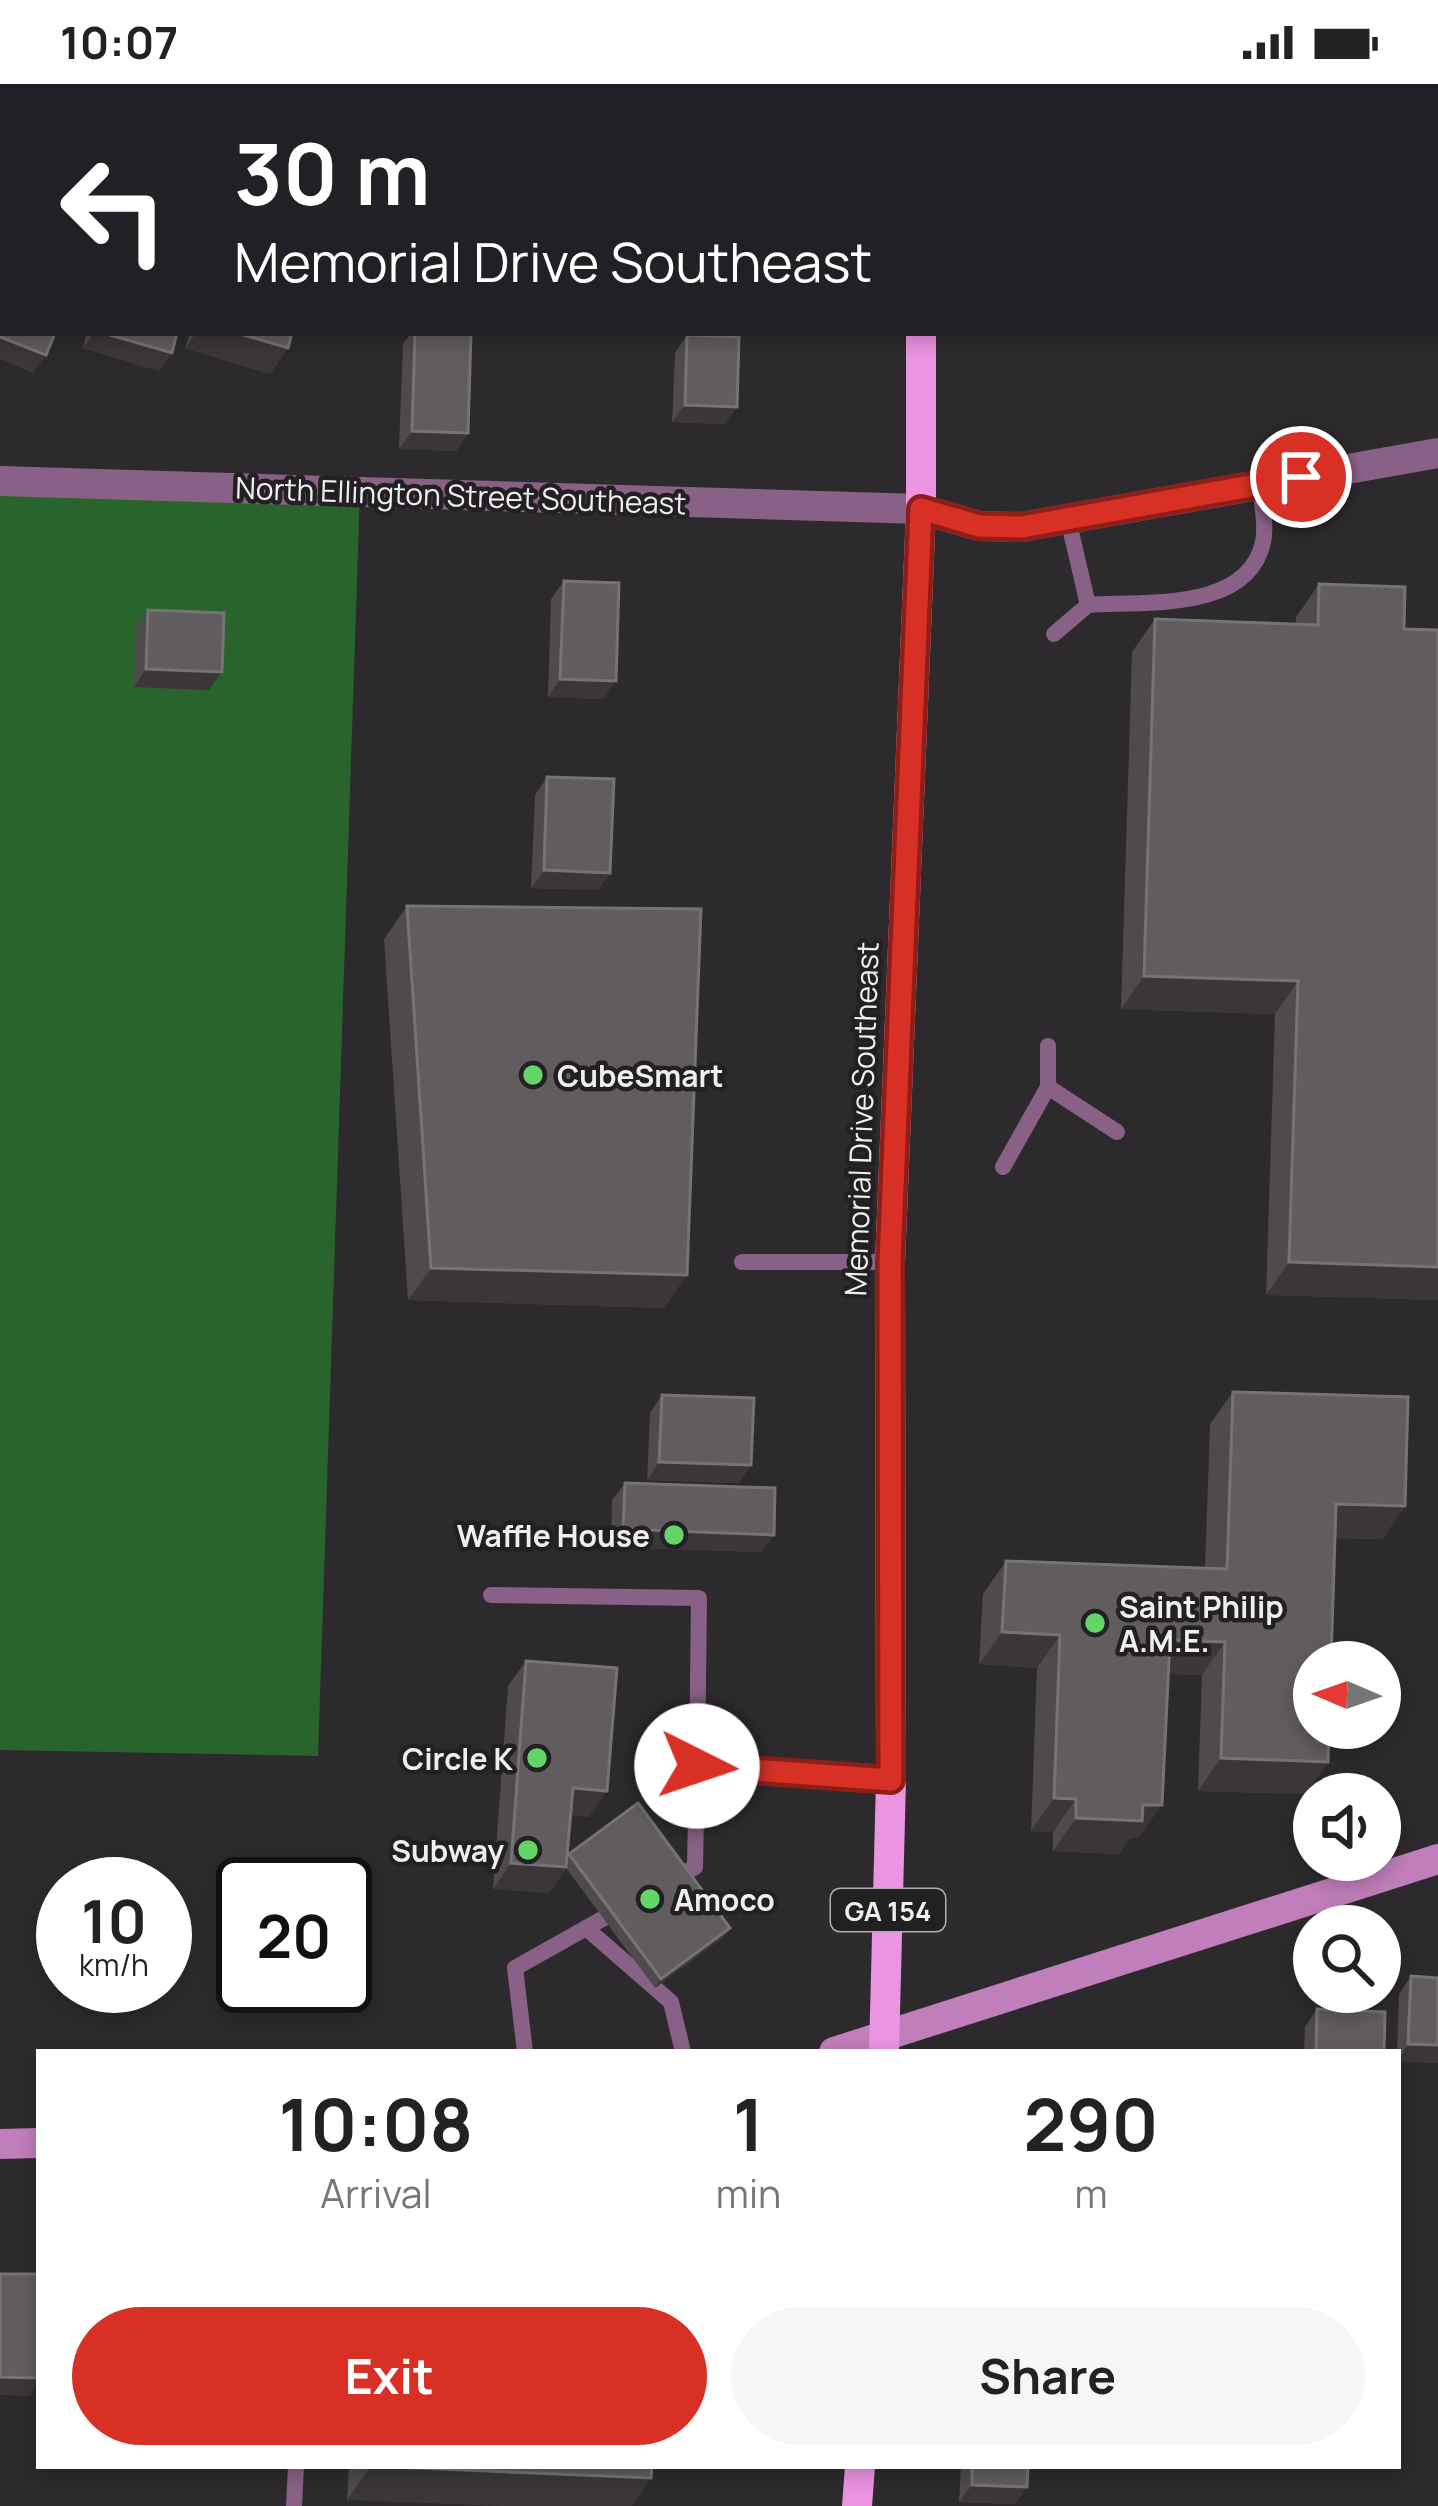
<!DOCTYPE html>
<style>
:root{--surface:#fff;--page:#f6f6f6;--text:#222;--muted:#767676;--accent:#d93025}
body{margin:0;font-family:Manrope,sans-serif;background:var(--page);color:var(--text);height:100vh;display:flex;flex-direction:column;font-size:45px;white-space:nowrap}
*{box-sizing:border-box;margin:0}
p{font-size:39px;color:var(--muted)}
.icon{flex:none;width:66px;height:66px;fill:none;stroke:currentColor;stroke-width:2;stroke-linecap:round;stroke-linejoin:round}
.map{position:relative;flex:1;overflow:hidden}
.panel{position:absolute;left:36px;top:1965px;width:1365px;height:420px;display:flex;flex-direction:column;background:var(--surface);border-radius:0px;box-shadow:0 6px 18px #0003}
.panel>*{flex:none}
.hud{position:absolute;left:0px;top:0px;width:1440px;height:252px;box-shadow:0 6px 18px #0003;background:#202124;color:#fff;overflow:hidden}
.needle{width:78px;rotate:272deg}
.tools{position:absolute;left:1293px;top:1557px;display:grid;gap:24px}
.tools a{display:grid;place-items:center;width:108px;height:108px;border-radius:50%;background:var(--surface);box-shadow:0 6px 18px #0003;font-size:60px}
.speed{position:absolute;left:36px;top:1773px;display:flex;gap:24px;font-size:60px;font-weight:700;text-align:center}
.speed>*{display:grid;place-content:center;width:156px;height:156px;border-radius:50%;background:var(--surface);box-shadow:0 6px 18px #0003;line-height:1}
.speed small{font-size:30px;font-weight:400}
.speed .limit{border:6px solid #111;border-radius:18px;background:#fff;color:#111}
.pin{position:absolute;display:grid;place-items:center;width:102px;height:102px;color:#fff;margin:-51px;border:6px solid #fff;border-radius:50%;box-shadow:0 3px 12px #0007}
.me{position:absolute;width:132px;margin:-66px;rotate:94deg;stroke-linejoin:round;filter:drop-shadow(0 0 9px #0008)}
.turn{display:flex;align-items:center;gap:42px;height:252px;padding:0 36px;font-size:54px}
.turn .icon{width:156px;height:156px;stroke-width:2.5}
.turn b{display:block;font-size:84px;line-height:102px}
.eta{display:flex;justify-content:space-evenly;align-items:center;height:204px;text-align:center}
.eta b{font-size:72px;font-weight:700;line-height:84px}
.button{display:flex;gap:24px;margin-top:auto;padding:24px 36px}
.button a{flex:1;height:138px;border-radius:72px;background:var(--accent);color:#fff;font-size:48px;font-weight:700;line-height:138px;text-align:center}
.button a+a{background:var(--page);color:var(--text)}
.status{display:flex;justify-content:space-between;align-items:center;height:84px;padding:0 60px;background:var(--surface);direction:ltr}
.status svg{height:33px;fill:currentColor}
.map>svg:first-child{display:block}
.forest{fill:#29642c}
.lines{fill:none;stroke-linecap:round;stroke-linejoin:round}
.service{stroke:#8a6186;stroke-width:16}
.minor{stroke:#8a6186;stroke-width:30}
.secondary{stroke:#c07eba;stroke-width:30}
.primary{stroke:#ea94e2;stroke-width:30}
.wall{fill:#4e4a4d}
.shaded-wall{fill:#3a3639}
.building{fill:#605c5f;stroke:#767376;stroke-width:3}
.route-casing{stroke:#8d1f18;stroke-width:30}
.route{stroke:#d93025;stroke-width:21}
.poi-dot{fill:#64d468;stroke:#232023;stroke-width:4.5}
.labels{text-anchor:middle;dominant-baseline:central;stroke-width:9;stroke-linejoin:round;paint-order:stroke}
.shield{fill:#232023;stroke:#b2b0b2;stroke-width:3}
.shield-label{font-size:27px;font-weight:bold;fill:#f0eef0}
.street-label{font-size:30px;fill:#f0eef0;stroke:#232023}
.poi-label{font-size:30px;font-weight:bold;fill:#f0eef0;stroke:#232023;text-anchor:start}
</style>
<div class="status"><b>10:07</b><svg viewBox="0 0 49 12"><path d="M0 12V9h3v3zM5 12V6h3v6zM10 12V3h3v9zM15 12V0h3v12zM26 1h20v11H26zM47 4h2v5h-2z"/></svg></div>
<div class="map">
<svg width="1438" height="2422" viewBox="0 0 1438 2422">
<rect width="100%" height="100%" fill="#2d2a2d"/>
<polygon class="forest" points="0,394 360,406 318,1672 0,1666"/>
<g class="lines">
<g class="service">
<polyline points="1064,3 1064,0"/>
<path d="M1088,521C1142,517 1248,529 1263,458C1267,441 1261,417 1260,400"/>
<polyline points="1054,550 1088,521 1068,435"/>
<polyline points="1048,1003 1117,1048"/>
<polyline points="1003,1083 1048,1003 1048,962"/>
<polyline points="742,1178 890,1178"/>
<polyline points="491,1511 699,1514 697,1682 891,1696"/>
<polyline points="669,1798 695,1783 697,1682"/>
<polyline points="586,1844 671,1918 683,1968"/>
<polyline points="525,1968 515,1884 620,1825"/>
<polyline points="294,2422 296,2382"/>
</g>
<polyline class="minor" points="0,397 921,425 979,442 1022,443 1438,369"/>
<g class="secondary">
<polyline points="834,1968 1438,1775"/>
<polyline points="0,2060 39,2059"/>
</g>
<g class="primary">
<polyline points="930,3 930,0"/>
<polyline points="884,1968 891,1696 890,1178 921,425 921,249"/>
<polyline points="857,2422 860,2382"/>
</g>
</g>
<g class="wall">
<polygon points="87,249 177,249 159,287 83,264"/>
<polygon points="190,249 292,249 288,264 270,290 185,264"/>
<polygon points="411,249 471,249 468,349 456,367 399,365 403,260"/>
<polygon points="687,251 737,323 724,340 672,338 675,269"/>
<polygon points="564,497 603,615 548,613 551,515"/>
<polygon points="1319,500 1404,545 1438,546 1438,1216 1266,1211 1275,930 1121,925 1132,568 1155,535 1296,540 1296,533"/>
<polygon points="148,526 209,606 134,603 136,544"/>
<polygon points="547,693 610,789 598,806 531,804 535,711"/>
<polygon points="407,822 664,1224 408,1216 384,855"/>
<polygon points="1233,1308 1405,1422 1382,1455 1335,1454 1328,1678 1305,1710 1198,1707 1202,1591 1168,1590 1139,1753 1130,1754 1119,1770 1053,1767 1053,1748 1031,1747 1037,1584 979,1580 983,1510 1006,1477 1205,1484 1210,1340"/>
<polygon points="662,1311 751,1381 739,1399 647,1396 650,1329"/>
<polygon points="625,1399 774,1451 761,1468 611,1463 612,1416"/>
<polygon points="526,1577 589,1733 571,1731 567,1773 569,1770 724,1853 655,1904 566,1784 549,1809 493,1805 508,1602"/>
<polygon points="1411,1892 1438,1979 1398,1977 1397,1968 1399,1910"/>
<polygon points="1317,1925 1384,1968 1304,1968 1305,1943"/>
<polygon points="349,2382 652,2382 347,2416"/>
<polygon points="961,2382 1028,2382 1027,2403 1015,2420 959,2418"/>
</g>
<g class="shaded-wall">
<polygon points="94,249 103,249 172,269 159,287 83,264"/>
<polygon points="196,249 237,249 288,264 270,290 185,264"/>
<polygon points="0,253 46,271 33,289 0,275"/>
<polygon points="685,321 737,323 724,340 672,338"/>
<polygon points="412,347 468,349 456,367 399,365"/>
<polygon points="146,585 222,588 209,606 134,603"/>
<polygon points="560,595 616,597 603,615 548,613"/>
<polygon points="544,786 610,789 598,806 531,804"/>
<polygon points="1144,892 1298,897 1275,930 1121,925"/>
<polygon points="1289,1178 1438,1183 1438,1216 1266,1211"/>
<polygon points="431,1184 687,1191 664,1224 408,1216"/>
<polygon points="659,1378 751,1381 739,1399 647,1396"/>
<polygon points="1336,1420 1405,1422 1382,1455 1313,1453"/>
<polygon points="623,1445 774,1451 761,1468 611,1463"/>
<polygon points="1002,1548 1060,1551 1037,1584 979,1580"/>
<polygon points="1170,1556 1225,1558 1202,1591 1147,1589"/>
<polygon points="1221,1674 1328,1678 1305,1710 1198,1707"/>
<polygon points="573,1704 607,1707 589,1733 555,1730"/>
<polygon points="1054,1714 1076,1715 1053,1748 1031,1747"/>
<polygon points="1143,1721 1162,1721 1139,1753 1130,1754 1119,1770 1053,1767 1076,1734"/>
<polygon points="511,1779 566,1783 549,1809 493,1805"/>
<polygon points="730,1844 724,1853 655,1904 661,1895"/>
<polygon points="1408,1960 1438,1961 1438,1979 1398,1977"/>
<polygon points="0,2293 39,2294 39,2299 30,2312 0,2311"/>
<polygon points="370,2383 651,2394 632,2422 501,2422 347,2416"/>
<polygon points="972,2401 1027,2403 1015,2420 959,2418"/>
</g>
<g class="building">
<polygon points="18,0 83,0 82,3 17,3"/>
<polygon points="0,176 3,177 3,249 55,249 46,271 0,253"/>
<polygon points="103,249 177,249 172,269"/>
<polygon points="237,249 292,249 288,264"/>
<polygon points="415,249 471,249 468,349 412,347"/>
<polygon points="687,251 739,253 737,323 685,321"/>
<polygon points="564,497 619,499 616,597 560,595"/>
<polygon points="1319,500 1405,503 1404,545 1438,546 1438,1183 1289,1178 1298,897 1144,892 1155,535 1318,541"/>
<polygon points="148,526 224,529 222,588 146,585"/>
<polygon points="547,693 614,695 610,789 544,786"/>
<polygon points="407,822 701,825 687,1191 431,1184"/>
<polygon points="1233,1308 1408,1313 1405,1422 1336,1420 1331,1578 1314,1578 1314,1644 1329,1644 1328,1678 1221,1674 1225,1558 1170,1556 1162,1721 1143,1721 1142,1737 1076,1734 1076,1715 1054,1714 1060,1551 1002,1548 1006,1477 1227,1485"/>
<polygon points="662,1311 754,1314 751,1381 659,1378"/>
<polygon points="625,1399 775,1404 774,1451 623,1445"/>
<polygon points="526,1577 617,1584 607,1707 573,1704 566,1783 511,1779"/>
<polygon points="638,1719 730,1844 661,1895 569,1770"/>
<polygon points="1411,1892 1438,1894 1438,1961 1408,1960"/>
<polygon points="1317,1925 1385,1928 1384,1968 1316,1968"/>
<polygon points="0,2190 39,2190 39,2294 0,2293"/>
<polygon points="370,2382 652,2382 651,2394"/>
<polygon points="972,2382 1028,2382 1027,2403 972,2401"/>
</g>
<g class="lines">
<defs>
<polyline id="route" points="697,1682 891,1696 890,1178 921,425 979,442 1022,443 1301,393"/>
</defs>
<use href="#route" class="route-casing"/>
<use href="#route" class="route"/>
</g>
<g class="poi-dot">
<circle cx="533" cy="991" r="12"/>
<circle cx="674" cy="1451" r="12"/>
<circle cx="1095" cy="1539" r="12"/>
<circle cx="537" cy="1674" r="12"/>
<circle cx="528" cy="1766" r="12"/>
<circle cx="650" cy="1815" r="12"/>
</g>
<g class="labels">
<rect class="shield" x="831" y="1805" width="114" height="42" rx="9"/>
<g class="shield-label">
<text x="888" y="1826">GA 154</text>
</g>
<g class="street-label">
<text transform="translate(461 411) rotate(2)">North Ellington Street Southeast</text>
<text transform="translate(861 1035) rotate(-88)">Memorial Drive Southeast</text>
</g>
<g class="poi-label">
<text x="557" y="991">CubeSmart</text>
<text x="650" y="1451" text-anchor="end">Waffle House</text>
<text x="1119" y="1522">Saint Philip<tspan x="1119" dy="34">A.M.E.</tspan></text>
<text x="513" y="1674" text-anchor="end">Circle K</text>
<text x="504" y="1766" text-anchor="end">Subway</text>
<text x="674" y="1815">Amoco</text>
</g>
</g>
</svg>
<div class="tools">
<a><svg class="needle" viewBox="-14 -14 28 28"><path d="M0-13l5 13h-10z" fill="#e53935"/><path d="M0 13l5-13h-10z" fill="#767676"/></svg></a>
<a><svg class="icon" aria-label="sound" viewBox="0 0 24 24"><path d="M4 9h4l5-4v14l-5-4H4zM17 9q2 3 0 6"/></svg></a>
<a><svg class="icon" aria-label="search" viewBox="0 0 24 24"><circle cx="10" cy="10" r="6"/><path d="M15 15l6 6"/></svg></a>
</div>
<div class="speed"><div>10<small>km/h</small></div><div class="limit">20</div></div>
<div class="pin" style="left:1301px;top:393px;background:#d93025"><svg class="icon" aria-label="arrive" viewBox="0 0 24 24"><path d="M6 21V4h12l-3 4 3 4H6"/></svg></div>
<svg class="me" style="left:697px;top:1682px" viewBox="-20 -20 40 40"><circle r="19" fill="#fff"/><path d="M0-13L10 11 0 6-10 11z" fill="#d93025"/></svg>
<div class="hud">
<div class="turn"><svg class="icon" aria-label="left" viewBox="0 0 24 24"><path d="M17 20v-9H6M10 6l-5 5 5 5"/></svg><div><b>30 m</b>Memorial Drive Southeast</div></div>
</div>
<section class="panel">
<div class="eta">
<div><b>10:08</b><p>Arrival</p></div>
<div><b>1</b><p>min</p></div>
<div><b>290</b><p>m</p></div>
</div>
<div class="button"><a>Exit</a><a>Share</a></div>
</section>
</div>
